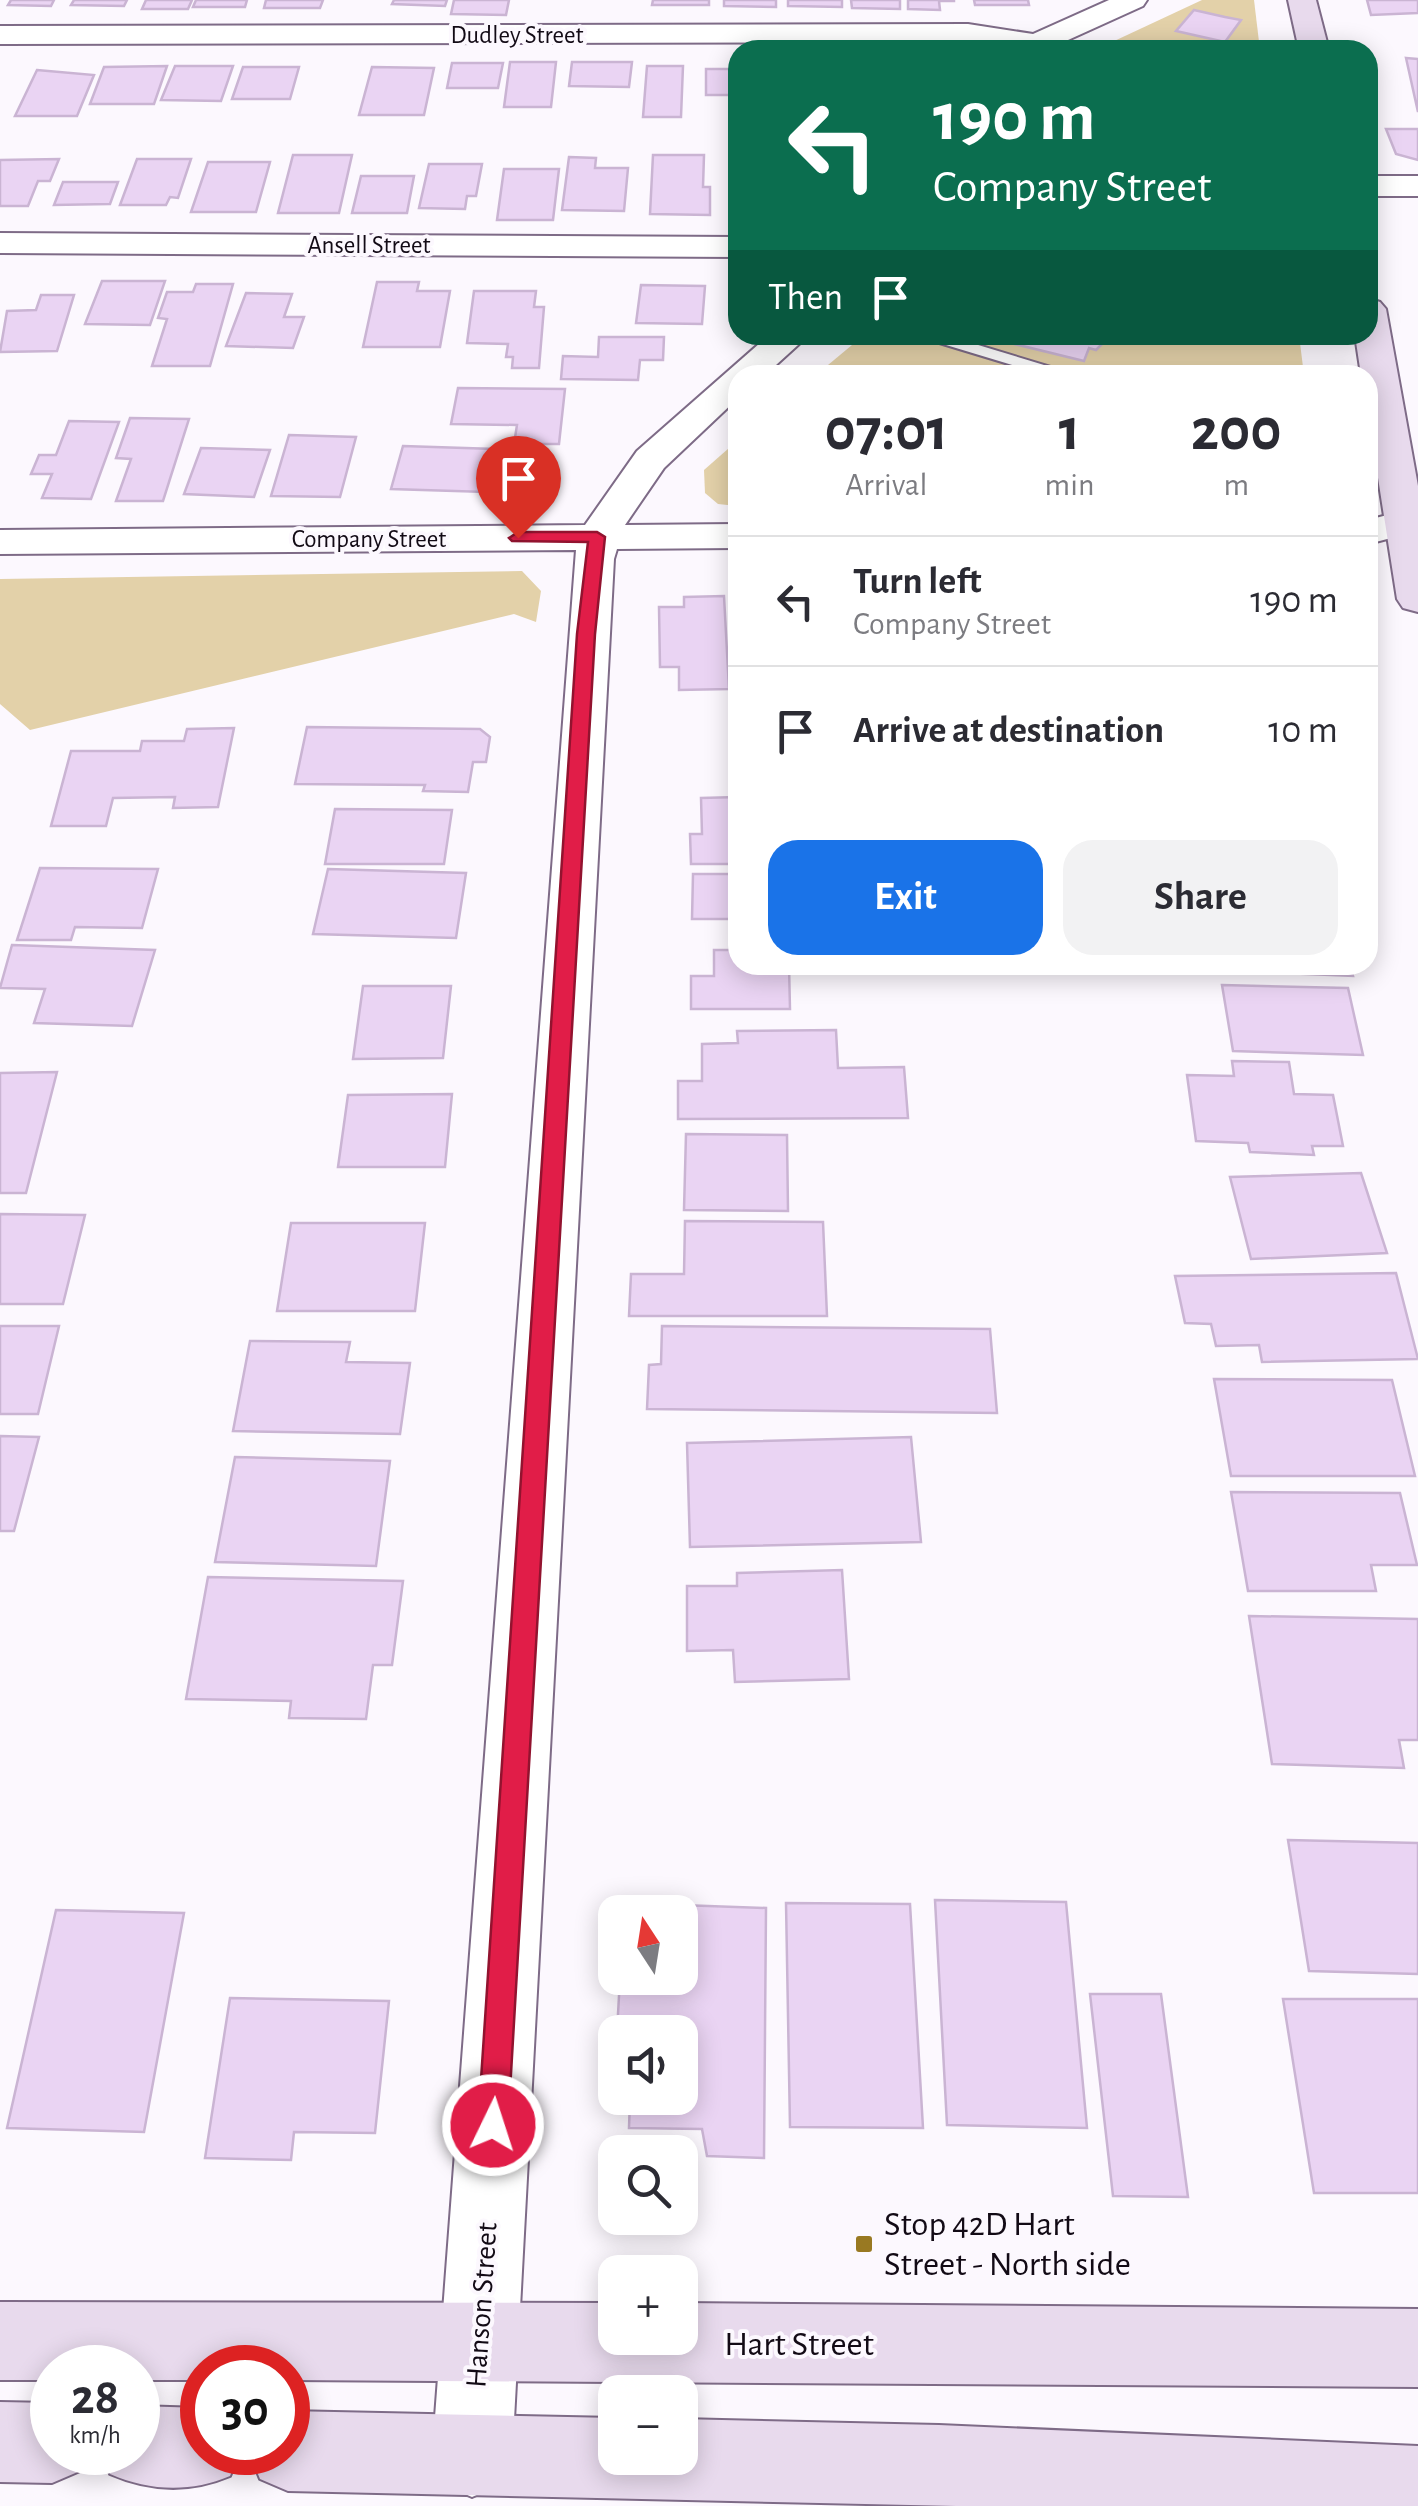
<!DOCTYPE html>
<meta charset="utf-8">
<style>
:root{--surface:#fff;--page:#f2f2f3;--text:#2b2b33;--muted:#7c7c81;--line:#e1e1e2;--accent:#1a73e8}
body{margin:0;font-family:"Alegreya Sans",sans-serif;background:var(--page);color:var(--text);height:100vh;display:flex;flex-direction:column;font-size:38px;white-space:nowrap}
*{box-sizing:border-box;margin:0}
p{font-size:32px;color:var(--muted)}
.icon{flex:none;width:55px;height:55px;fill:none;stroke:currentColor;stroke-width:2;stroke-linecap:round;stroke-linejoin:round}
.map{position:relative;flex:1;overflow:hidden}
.sheet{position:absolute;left:728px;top:365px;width:650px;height:610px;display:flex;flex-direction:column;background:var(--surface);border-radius:30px;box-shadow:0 5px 25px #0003}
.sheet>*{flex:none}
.banner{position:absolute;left:728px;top:40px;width:650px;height:305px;border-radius:30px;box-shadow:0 5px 25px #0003;background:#0b6e4f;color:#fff;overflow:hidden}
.needle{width:65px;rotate:348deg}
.buttons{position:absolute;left:598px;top:1895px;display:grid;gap:20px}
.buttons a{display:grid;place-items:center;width:100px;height:100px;border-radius:20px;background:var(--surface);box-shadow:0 5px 25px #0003;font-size:50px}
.speed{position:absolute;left:30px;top:2345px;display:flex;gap:20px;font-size:50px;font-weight:700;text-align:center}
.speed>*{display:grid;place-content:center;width:130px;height:130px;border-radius:50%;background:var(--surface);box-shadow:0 5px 25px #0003;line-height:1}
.speed small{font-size:25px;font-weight:400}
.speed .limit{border:15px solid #d22;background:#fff;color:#111}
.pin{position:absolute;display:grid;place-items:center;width:85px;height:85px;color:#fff;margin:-102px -42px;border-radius:50% 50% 50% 0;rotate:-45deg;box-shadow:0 0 10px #0007}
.pin .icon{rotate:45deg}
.me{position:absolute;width:110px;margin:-55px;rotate:4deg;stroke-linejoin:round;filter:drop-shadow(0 0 8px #0008)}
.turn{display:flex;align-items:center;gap:35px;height:210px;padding:0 40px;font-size:45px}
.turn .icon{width:130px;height:130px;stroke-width:2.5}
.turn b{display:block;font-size:70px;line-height:85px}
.then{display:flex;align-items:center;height:95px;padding:0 40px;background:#0003;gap:20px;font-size:38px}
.eta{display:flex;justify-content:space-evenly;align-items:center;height:170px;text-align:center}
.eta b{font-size:60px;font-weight:700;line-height:70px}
.cta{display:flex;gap:20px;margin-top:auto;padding:20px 40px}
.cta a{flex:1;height:115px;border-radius:30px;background:var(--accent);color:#fff;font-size:40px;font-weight:700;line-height:115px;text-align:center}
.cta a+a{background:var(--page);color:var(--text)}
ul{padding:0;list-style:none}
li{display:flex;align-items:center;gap:30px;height:130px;padding:0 40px;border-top:2px solid var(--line)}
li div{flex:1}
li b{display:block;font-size:38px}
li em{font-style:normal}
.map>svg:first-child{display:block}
.green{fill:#e3d1a9}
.building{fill:#ead4f3;stroke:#cab4d3;stroke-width:2.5}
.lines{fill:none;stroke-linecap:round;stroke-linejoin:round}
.lane-casing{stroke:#7e6b87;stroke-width:4}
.street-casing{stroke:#7e6b87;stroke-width:4}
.secondary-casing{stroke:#7e6b87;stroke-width:4}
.lane{fill:#fff;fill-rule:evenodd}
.street{fill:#fff;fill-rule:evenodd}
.secondary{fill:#e8daed;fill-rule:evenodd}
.route{fill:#e11d48;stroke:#92132f;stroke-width:2.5}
.poi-dot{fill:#997922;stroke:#fcf8fe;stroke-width:4}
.labels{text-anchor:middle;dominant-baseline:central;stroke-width:8;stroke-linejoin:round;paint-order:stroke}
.far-street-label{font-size:25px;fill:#120a15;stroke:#fcf8fe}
.street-label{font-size:30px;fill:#120a15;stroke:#fcf8fe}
.near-poi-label{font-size:35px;fill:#120a15;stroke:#fcf8fe;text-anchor:start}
.near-street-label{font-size:35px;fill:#120a15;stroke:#fcf8fe}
</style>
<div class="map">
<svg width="1418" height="2506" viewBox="0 0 1418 2506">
<rect width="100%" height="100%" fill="#fcf8fe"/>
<g class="green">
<polygon points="1202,0 1254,0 1260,50 1095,50"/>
<polygon points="864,335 1299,335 1304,375 816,375"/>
<polygon points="737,441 737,506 718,504 705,493 704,470"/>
<polygon points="522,571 541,591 536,622 514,614 30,730 0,704 0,579"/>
</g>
<g class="building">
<polygon points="11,0 54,0 51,6 8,5"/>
<polygon points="74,0 127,0 124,6 71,5"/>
<polygon points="146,0 192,0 188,9 142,9"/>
<polygon points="196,0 247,0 245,7 193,7"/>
<polygon points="266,0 323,0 320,8 264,8"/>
<polygon points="394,0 447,0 445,6 392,4"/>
<polygon points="454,0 509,0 506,15 451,14"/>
<polygon points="653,0 709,0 709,5 652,5"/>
<polygon points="724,0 776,0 776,7 724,6"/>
<polygon points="788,0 842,0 842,7 788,6"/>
<polygon points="851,0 900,0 900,9 852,8"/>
<polygon points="908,0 954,0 954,1 939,1 940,10 908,9"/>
<polygon points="974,0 1028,0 1029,5 975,5"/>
<polygon points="1367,0 1418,0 1418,13 1371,15"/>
<polygon points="1194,10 1225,17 1241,20 1225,42 1176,31"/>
<polygon points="1406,58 1418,59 1418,112"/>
<polygon points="510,62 556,62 551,107 504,107"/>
<polygon points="572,62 632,62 629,87 569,86"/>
<polygon points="452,63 503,63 498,88 447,88"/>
<polygon points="167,66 154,104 90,104 104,67"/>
<polygon points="175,66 233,66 221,101 161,100"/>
<polygon points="647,66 683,66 681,117 643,117"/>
<polygon points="243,67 299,67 290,99 232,99"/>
<polygon points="372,67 434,68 424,115 359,115"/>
<rect x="706" y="69" width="32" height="26"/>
<polygon points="37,70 94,75 77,116 15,116"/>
<polygon points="1386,129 1418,129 1418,160 1396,154"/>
<polygon points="293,155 352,155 339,213 278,213"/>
<polygon points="653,155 704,155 703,187 710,187 710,215 650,214"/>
<polygon points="569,157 596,158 595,168 628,168 624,211 562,210"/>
<polygon points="59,159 50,181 38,181 28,206 0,206 0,160"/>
<polygon points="137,159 191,159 178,198 170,197 166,205 120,205"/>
<polygon points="208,162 270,162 256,212 191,212"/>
<polygon points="429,164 482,164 476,196 467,196 465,209 419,208"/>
<polygon points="504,169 559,169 553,220 497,220"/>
<polygon points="361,176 414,176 407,213 352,213"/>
<polygon points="63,182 118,182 110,204 54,205"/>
<polygon points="102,281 165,281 150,325 85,324"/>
<polygon points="377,282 419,282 417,291 450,291 440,347 363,347"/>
<polygon points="196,284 233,284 210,366 152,366 167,319 158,318 167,292 193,292"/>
<polygon points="641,285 705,286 702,324 636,323"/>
<polygon points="474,291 536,291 534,307 544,307 539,368 512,368 513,357 506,357 508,344 467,343"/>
<polygon points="246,293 292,294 284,317 304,317 293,348 226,346"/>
<polygon points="41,295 74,295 57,351 0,352 7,311 36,310"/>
<polygon points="994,335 1111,335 1096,350 1089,348 1084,361 994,339"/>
<polygon points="599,337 664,337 663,360 640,360 638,380 561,379 563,356 598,357"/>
<polygon points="458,388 565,389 559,444 514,444 517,425 451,424"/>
<polygon points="130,418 189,419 163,501 116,501 131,459 116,458"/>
<polygon points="69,421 119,422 91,499 42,498 52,474 31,474 39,455 56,455"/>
<polygon points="289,435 356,437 340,497 271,496"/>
<polygon points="403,446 495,449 486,492 391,489"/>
<polygon points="201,448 270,450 254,497 184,494"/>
<polygon points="724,596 729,689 679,690 679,667 660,667 659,607 684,607 684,597"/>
<polygon points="307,727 480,729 490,737 486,762 473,762 468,792 423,791 425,785 295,784"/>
<polygon points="234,728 218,807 173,808 175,797 113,798 106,826 51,826 71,751 140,751 142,741 184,741 187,729"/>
<polygon points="738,797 738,864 691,864 690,834 702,834 701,798"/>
<polygon points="335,809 452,810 444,864 325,864"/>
<polygon points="40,868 158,869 142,928 75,927 71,940 17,940"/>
<polygon points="328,869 466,873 456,938 313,934"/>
<polygon points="693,874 738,874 738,919 692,919"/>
<polygon points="12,945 155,950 132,1026 34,1023 45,989 0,988"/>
<polygon points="714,950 738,950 738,965 789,965 790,1009 691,1009 691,976 714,976"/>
<polygon points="1207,965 1350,965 1353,976 1208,970"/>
<polygon points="1222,985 1348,988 1363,1055 1233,1051"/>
<polygon points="363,986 451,986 443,1058 353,1059"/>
<polygon points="836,1030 838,1068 904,1067 908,1118 678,1119 678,1081 702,1081 702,1044 738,1043 737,1031"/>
<polygon points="1232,1061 1289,1062 1294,1094 1333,1095 1343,1146 1312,1146 1314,1155 1250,1152 1248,1143 1196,1141 1187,1075 1234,1076"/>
<polygon points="57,1072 26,1193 0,1193 0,1073"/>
<polygon points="452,1094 445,1167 338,1167 348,1095"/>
<polygon points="686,1134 787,1135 788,1211 684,1210"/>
<polygon points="1361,1173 1387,1253 1251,1259 1230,1177"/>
<polygon points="0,1214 85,1215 63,1304 0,1304"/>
<polygon points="685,1221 823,1222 827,1316 629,1316 631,1274 684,1274"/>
<polygon points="291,1223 425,1223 415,1311 277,1311"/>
<polygon points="1396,1273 1418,1359 1262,1362 1259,1345 1216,1346 1211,1324 1185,1323 1175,1276"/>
<polygon points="0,1326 59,1326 38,1414 0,1414"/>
<polygon points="662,1326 990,1329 997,1413 647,1409 649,1365 661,1364"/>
<polygon points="250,1341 350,1342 346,1362 410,1363 400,1434 233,1431"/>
<polygon points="1214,1379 1392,1380 1415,1476 1231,1476"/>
<polygon points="0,1436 39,1437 14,1531 0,1531"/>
<polygon points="911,1437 921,1542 690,1547 687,1443"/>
<polygon points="235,1457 390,1461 376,1566 215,1562"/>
<polygon points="1231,1492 1400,1493 1417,1565 1371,1565 1376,1591 1248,1591"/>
<polygon points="842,1570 849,1679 735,1682 733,1650 687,1651 687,1586 737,1586 737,1573"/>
<polygon points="208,1577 403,1581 392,1665 373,1665 366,1719 289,1718 291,1701 186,1699"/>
<polygon points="1249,1616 1418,1619 1418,1740 1399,1740 1404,1768 1272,1764"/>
<polygon points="1288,1840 1418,1843 1418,1974 1309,1971"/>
<polygon points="935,1900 1066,1902 1087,2128 947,2125"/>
<polygon points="624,1903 766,1908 764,2158 707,2156 702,2129 629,2128 630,2098 680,2098 680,2032 617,2032 620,1978 680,1978 680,1912 623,1912"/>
<polygon points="786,1903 910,1904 923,2128 790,2127"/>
<polygon points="56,1910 184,1913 144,2132 7,2128"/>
<polygon points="1090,1994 1161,1994 1188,2197 1113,2196"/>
<polygon points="230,1998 389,2001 375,2133 294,2132 291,2160 205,2158"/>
<polygon points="1283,1999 1418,1999 1418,2193 1314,2193"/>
</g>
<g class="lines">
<defs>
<polygon id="lane" points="913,335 945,335 1077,375 1045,375"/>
<g id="street">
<polygon points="1109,0 1147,0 1143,6 1046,50 1006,50 968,42 0,44 0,26 968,24 1033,34"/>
<rect x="1368" y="176" width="50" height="20"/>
<polygon points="0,233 738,237 738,257 0,253"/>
<polygon points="769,335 809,335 765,375 738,375 738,398 664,468 625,525 738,524 738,548 617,549 614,559 512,2457 500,2485 472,2497 444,2485 432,2457 576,550 0,554 0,530 585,525 637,451"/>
<polygon points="1418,507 1418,531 1368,544 1368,520"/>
</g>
<g id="secondary">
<polygon points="1288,0 1316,0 1329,50 1299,50"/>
<polygon points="1368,298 1380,302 1386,309 1418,486 1418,612 1403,608 1397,599 1368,414 1368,375 1361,375 1355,335 1368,335"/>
<polygon points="0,2302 615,2303 615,2338 680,2338 680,2303 1418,2309 1418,2387 288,2380 288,2368 202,2368 202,2380 138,2380 138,2368 52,2368 52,2380 0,2380"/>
<polygon points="0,2402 52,2403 52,2452 88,2452 80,2471 52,2483 0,2482"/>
<path d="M138,2406L202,2408V2452H240L230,2476C190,2493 149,2491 110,2474L101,2452H138Z"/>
<polygon points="288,2411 615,2418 615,2458 680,2458 680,2419 939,2425 1418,2446 1418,2506 956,2506 288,2491 260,2479 249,2452 288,2452"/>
</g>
</defs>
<use href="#lane" class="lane-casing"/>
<use href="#street" class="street-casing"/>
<use href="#secondary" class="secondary-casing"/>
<use href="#lane" class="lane"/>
<use href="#street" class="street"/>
<use href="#secondary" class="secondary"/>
</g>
<polygon class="route" points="518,532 597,532 605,537 595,634 508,2125 504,2135 493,2140 482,2135 478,2125 577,634 588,542 512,541 509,538"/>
<rect class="poi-dot" x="854" y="2234" width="20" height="20" rx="5"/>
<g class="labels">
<g class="far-street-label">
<text x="517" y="35">Dudley Street</text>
<text x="369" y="245">Ansell Street</text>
<text x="369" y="539">Company Street</text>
</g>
<g class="street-label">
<text transform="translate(482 2305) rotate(-86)">Hanson Street</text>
</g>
<g class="near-poi-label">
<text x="884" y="2224">Stop 42D Hart<tspan x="884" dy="40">Street - North side</tspan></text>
</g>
<g class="near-street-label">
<text x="799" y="2344">Hart Street</text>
</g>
</g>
</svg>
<div class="buttons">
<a><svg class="needle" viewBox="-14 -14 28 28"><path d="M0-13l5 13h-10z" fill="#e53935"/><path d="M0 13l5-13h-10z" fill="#7c7c81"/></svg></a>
<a><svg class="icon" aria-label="sound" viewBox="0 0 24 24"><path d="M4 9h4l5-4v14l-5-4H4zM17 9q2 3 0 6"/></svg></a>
<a><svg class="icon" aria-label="search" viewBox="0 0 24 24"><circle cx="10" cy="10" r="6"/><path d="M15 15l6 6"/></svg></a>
<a>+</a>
<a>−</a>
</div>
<div class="speed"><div>28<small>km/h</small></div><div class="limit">30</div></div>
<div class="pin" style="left:518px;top:538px;background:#d93025"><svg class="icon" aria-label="arrive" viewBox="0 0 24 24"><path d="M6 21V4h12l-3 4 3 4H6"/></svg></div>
<svg class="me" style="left:493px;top:2125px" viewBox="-20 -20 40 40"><circle r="17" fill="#e11d48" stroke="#fff" stroke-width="3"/><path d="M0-11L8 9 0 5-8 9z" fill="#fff"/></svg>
<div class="banner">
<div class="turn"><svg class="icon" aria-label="left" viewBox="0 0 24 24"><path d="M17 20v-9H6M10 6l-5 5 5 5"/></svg><div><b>190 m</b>Company Street</div></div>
<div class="then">Then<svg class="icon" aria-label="arrive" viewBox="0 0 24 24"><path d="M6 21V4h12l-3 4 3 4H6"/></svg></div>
</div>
<section class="sheet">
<div class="eta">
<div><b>07:01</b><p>Arrival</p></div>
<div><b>1</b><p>min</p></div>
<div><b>200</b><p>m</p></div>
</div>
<ul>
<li><svg class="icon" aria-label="left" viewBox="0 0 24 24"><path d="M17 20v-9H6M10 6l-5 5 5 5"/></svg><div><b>Turn left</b><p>Company Street</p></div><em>190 m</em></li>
<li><svg class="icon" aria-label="arrive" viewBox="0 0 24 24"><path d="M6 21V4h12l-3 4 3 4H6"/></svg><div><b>Arrive at destination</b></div><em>10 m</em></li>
</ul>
<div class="cta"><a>Exit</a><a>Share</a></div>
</section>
</div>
